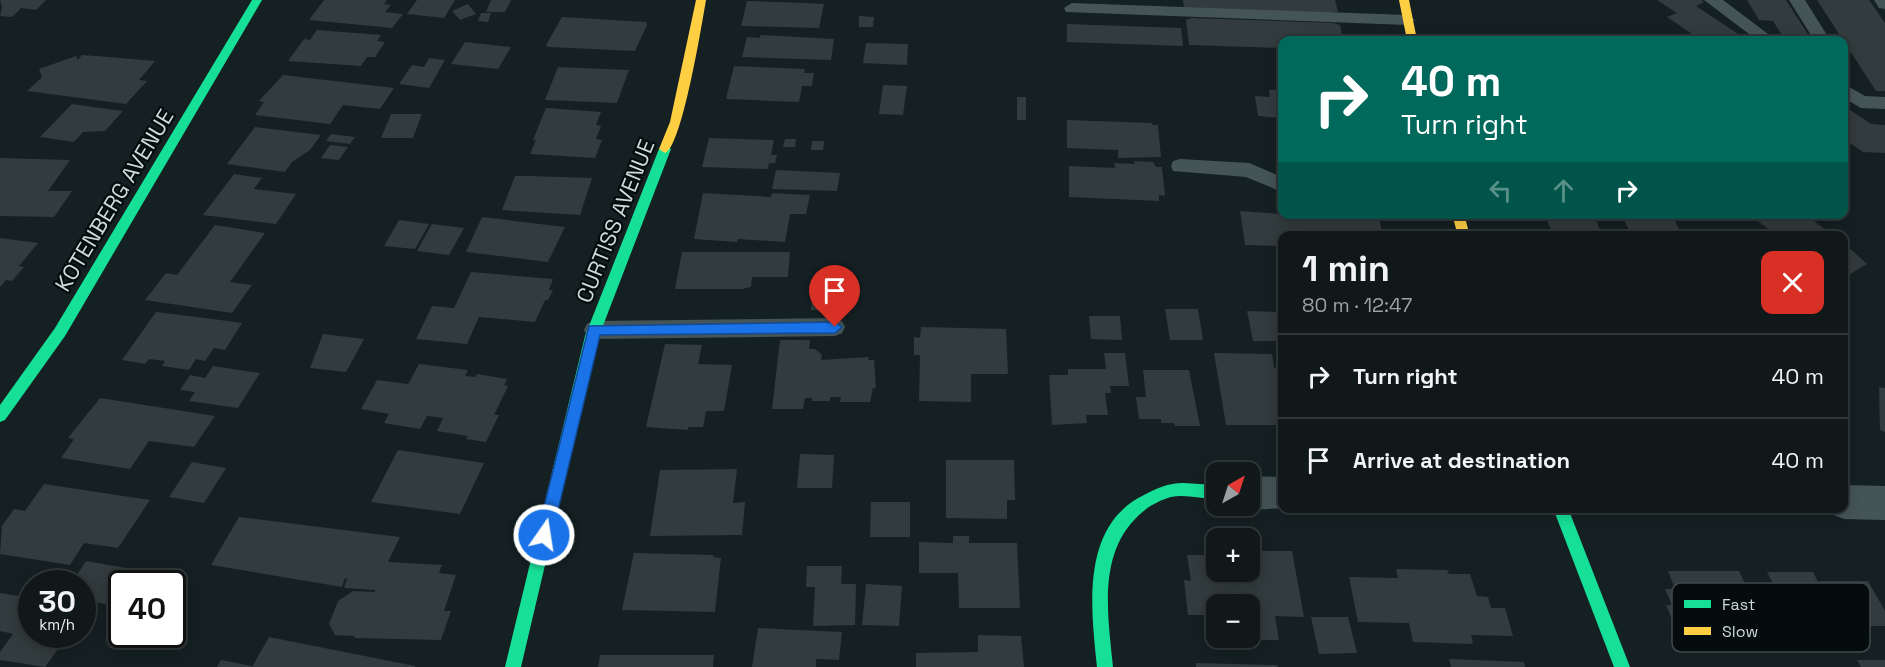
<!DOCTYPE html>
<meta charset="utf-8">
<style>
:root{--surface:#10181a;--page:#1e2527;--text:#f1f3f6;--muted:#9ca0a2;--line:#303739}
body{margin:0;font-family:"Space Grotesk",sans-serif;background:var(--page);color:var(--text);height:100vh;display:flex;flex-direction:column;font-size:22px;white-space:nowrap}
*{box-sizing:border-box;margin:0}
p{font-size:20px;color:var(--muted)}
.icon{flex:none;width:33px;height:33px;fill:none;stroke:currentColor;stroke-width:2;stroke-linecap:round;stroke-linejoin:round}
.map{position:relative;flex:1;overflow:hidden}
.panel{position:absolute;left:1278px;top:231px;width:570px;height:282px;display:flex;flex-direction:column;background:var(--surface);border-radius:12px;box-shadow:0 3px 15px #0003,0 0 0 2px var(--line)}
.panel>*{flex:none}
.banner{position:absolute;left:1278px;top:36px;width:570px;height:183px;border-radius:12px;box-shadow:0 3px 15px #0003,0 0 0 2px var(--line);background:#00695c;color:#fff;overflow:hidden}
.needle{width:39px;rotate:39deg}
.tools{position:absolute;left:1206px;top:462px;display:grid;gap:12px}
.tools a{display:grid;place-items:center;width:54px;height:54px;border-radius:12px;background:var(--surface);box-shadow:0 3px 15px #0003,0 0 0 2px var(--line);font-size:30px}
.speed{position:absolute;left:18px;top:570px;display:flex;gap:12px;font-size:30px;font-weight:700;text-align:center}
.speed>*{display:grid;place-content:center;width:78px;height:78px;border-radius:50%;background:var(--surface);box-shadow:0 3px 15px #0003,0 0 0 2px var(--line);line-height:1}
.speed small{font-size:15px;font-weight:400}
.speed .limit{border:3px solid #111;border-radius:9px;background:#fff;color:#111}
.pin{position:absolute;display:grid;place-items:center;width:51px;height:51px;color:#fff;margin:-62px -26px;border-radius:50% 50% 50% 0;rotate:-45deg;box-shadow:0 0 6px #0007}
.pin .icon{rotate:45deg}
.me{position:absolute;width:66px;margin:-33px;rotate:13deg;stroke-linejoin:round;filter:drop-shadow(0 0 4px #0008)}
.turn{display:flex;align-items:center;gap:21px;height:126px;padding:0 24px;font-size:27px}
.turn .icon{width:78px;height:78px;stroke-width:2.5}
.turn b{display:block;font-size:42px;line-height:51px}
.lanes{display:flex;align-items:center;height:57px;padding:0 24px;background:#0003;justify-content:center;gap:30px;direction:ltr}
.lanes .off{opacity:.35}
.round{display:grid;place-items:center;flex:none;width:63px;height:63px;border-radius:12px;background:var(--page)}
.head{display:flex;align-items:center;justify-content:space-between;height:102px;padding:0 24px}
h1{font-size:36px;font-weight:800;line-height:45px}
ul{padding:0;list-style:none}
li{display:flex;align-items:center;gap:18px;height:84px;padding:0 24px;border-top:2px solid var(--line)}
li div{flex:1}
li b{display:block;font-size:22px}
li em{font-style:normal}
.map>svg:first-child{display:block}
.building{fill:#323b3d}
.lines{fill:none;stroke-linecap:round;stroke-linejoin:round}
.lane{fill:#455457;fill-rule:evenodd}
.street{fill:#455457;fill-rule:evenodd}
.fast{fill:#16e098;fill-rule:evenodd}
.slow{fill:#ffcf43;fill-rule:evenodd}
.route{fill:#1a73e8;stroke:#114b97;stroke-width:1.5}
.labels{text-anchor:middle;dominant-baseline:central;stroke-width:4.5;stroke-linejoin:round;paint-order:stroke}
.street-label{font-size:22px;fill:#cedadc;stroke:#050c0d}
.key{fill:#050c0d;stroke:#414a4b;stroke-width:1.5}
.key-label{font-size:16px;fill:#cedadc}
</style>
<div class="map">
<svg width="1885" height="667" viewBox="0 0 1885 667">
<rect width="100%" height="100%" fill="#152022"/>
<g class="building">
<polygon points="0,0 46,0 36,10 21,8 12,17 0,16 2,7"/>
<polygon points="324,0 387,0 384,4 391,5 385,12 403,14 392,28 309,20"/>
<polygon points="417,0 455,0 444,18 407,14"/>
<polygon points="491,0 511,0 505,12 486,12"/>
<polygon points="1183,0 1335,0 1338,12 1332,12 1333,15 1184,8"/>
<polygon points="1657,0 1701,0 1704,2 1696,6 1747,40 1701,40 1667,17 1677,13"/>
<polygon points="1747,0 1786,0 1811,39 1783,37 1773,21 1759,20"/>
<polygon points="1817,0 1869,0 1885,23 1885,91 1876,91"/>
<polygon points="747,1 805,3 824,4 819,28 741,26"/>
<polygon points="468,4 476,14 460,20 452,11"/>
<polygon points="481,13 491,13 488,22 478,21"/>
<polygon points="859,16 874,17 873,27 859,27"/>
<polygon points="562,17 646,22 647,25 635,51 548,47 546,45"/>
<polygon points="1191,18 1333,23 1340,25 1343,40 1282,40 1282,48 1189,45 1186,20"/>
<polygon points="1067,24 1181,28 1183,46 1067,42"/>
<polygon points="317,30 381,35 377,41 385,42 375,57 367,57 361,66 288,61 304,39 310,40"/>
<polygon points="760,35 834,39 831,60 742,57 747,37 760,38"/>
<polygon points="465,42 511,47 498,69 451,64"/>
<polygon points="866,43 908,44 907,65 863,63"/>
<polygon points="82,55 109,57 155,61 139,80 147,81 126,104 27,91 42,77 39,69 76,56 78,60"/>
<polygon points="429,58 445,60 429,88 399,84 412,65 424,67"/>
<polygon points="734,66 805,69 804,73 814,73 812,86 802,86 799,102 726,99"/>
<polygon points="558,67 629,70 617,103 545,100"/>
<polygon points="283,75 394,88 380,109 343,105 330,124 255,115 264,102 259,101"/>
<polygon points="883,85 907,86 903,115 879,114"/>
<polygon points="1269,90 1282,90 1282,122 1280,118 1258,116 1255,96 1270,97"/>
<rect x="1017" y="97" width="9" height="23"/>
<polygon points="72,104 100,108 123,111 105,131 83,132 74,142 40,137"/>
<polygon points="1844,106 1871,124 1885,125 1885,153 1863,152 1844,139"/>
<polygon points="546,108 601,112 596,125 601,126 596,139 602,140 595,158 530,154 536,140 533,140"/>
<polygon points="391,114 422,114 413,138 381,138"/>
<polygon points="1067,120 1152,123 1152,125 1158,125 1161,157 1118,158 1118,150 1067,148"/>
<polygon points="255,127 321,135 310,150 292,162 285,172 227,164"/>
<polygon points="331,134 355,137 350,144 326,141"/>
<polygon points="709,138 774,140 771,155 777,155 775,163 769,163 768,169 702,167"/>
<polygon points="785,139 796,139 795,147 783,147"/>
<polygon points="812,141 824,141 823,150 811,150"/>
<polygon points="330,145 348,147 339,160 321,158"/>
<polygon points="0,158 70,160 48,191 72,191 54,217 0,216"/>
<polygon points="1134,161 1153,162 1156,167 1162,167 1165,196 1159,195 1159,201 1069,197 1069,166 1115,168 1114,163 1135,164"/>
<polygon points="776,170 840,173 837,191 772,189"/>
<polygon points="234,174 262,178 254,189 296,194 276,224 203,215"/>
<polygon points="515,176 529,176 592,178 580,215 502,210"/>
<polygon points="703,193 771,197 772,193 810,195 806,214 790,214 785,242 738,239 737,242 694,239"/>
<polygon points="1240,211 1282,214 1378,214 1382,232 1376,232 1377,236 1282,236 1282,246 1245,245"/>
<polygon points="1544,214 1593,214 1603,236 1554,236"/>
<polygon points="1621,214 1671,214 1683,236 1632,236"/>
<polygon points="1749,214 1805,214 1833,236 1777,236"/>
<polygon points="482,217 565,227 548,262 466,252"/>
<polygon points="399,220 429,224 415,249 384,246"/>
<polygon points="432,224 464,228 449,255 417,251"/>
<polygon points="215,225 265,233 230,282 252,285 232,313 145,300 166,273 177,275"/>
<polygon points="0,238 38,243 19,266 24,267 12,281 6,280 0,287"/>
<polygon points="1844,243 1867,264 1844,278"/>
<polygon points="682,252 790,252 788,277 752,277 751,287 742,289 675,289"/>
<polygon points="471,272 553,279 549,290 553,290 548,300 545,300 535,322 479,317 467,344 416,339 432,306 454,308"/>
<polygon points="813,282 851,282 849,310 811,310"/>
<polygon points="1165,309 1198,309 1203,340 1170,340"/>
<polygon points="1247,311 1281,312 1282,341 1253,341"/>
<polygon points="156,312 213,319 242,323 225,350 214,348 205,361 196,359 189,370 162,366 165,361 149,359 145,364 122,360"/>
<polygon points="1089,316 1120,316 1122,340 1091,339"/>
<polygon points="921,327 1006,329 1008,374 971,374 971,402 919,401 920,355 914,355 914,337 920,338"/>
<polygon points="323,334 364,339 346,372 310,368"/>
<polygon points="780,340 810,340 809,349 815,349 822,355 821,360 869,357 868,360 874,360 876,388 873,388 870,402 840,402 841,397 830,397 830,401 812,401 812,398 805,398 803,409 772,409"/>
<polygon points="665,344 702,345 698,364 732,365 724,411 706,411 703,427 688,427 688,430 646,427"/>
<polygon points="1104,353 1125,353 1129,386 1110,386 1111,393 1105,393 1108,415 1086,415 1087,423 1052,425 1049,375 1068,375 1068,369 1106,369"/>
<polygon points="1214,353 1272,354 1274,368 1280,368 1282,382 1282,403 1280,403 1282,425 1226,425"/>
<polygon points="419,364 468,370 465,376 476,377 477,374 507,379 504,385 508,386 494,415 499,415 486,442 466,439 468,436 437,431 443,418 427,416 420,429 384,423 389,414 361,409 377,380 408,384"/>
<polygon points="213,366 260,373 238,408 189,401 195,392 180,390 190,375 205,378"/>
<polygon points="1143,370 1189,370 1200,426 1175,426 1174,423 1161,423 1161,419 1139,419 1136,397 1146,397"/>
<polygon points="1879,387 1885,388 1885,432 1880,430"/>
<polygon points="100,398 215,416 194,447 149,441 130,469 61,458 74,439 68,438"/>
<polygon points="398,450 484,463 460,514 371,502"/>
<polygon points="800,454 834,455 832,488 797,488"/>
<polygon points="946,460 1014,460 1015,500 1007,500 1007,519 946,518"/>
<polygon points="192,462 226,468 204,503 169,497"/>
<polygon points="737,469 733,503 745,502 742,535 650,536 660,470"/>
<polygon points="44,484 150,500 118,548 84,543 70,565 0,554 2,526 14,509 25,511"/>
<polygon points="871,502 910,502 910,537 870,537"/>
<polygon points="239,517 400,537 388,562 442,565 439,573 456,575 444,611 451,611 441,640 354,638 355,636 335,635 329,624 338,601 353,591 375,592 375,590 344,588 347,579 345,578 342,587 211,565"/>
<polygon points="953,536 969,536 969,543 1017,543 1020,608 959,608 958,573 919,573 919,542 953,543"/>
<polygon points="1257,551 1292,551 1304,617 1275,616 1279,640 1230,640 1230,638 1250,638 1250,604 1216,604 1216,615 1188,615 1184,580 1191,581 1187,555 1215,555 1216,572 1250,572 1250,558 1258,558"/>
<polygon points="634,553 714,555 713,557 721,558 715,612 622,610"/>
<polygon points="86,561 149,572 141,584 122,584 122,598 110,596 105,604 82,600 82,584 71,584"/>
<polygon points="807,566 842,566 841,584 856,584 855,625 813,626 815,587 806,587"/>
<polygon points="1396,569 1447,570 1449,574 1470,574 1477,596 1488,597 1491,608 1505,608 1513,636 1471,635 1473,644 1413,642 1409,623 1358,622 1349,577 1398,578"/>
<polygon points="1668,571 1739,571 1752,598 1743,598 1758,631 1677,631 1666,605 1672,605 1665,589 1675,589"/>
<polygon points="1767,572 1813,572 1848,641 1820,641 1809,617 1789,617"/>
<polygon points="1819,581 1868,581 1885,611 1885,626 1842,626"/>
<polygon points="866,584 902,586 899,626 862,625"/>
<polygon points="0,593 32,598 32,634 69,634 45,667 0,660 0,652 13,634 0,631"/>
<polygon points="1311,617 1348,617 1357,653 1319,654"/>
<polygon points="758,628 842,632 839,660 816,659 816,667 752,667"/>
<polygon points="978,635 1021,636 1024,667 916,667 916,653 978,652"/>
<polygon points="269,637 415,666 415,667 252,667"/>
<polygon points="600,655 714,655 713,667 598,667"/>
<polygon points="1449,659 1524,662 1525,667 1451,667"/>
<polygon points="221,660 252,666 252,667 217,667"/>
<polygon points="1857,660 1885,660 1885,667 1861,667"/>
<polygon points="1196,663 1277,665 1278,667 1196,667"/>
</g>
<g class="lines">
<g class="lane">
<polygon points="1704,0 1723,0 1776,40 1757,40"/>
<polygon points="1789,0 1805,0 1830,40 1814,40"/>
<polygon points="1874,0 1885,0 1885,9 1879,8"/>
<polygon points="1072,3 1407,15 1415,20 1407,25 1066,12 1064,8"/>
<polygon points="1844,84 1865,96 1885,97 1885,109 1861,108 1844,98"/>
<polygon points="1180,159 1249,163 1282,177 1282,192 1246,177 1173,171 1171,166 1173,161"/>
<polygon points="835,318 842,321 845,327 842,333 835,336 594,339 587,336 584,330 587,324 594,321"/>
</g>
<g class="street">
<polygon points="1250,476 1282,477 1282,508 1285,508 1250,510 1239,506 1250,506"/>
<polygon points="1844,485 1885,486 1885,520 1844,519 1831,514 1829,508 1844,508"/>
</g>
<g class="fast">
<polygon points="252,0 262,0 65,336 5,420 0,422 0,405 55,328"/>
<polygon points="665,145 671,149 599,336 521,667 505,667 585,336 659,149"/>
<path d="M1183,483L1216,485V499C1202,499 1185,494 1171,497C1160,500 1147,507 1139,515C1097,554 1108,615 1113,667H1097C1091,609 1080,526 1144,495C1157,488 1168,483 1183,483Z"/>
<polygon points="1553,508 1568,508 1630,667 1614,667"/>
</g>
<g class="slow">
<path d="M696,0H706C702,23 682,147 665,153L659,149L670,122Z"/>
<polygon points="1399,0 1409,0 1417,40 1407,40"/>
<polygon points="1452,214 1464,214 1470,236 1458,236"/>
</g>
</g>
<polygon class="route" points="835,322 842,327 835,333 600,335 552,535 550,540 544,542 539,540 537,535 589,326"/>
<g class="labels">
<g class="street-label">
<text transform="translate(114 200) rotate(-59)">KOTENBERG AVENUE</text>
<text transform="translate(615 221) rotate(-68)">CURTISS AVENUE</text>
</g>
</g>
<rect x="1672" y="583" width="198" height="69" rx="9" class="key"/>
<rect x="1684" y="600" width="27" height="8" fill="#16e098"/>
<rect x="1684" y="627" width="27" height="8" fill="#ffcf43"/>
<g class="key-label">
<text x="1722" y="610">Fast</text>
<text x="1722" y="637">Slow</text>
</g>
</svg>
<div class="tools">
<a><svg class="needle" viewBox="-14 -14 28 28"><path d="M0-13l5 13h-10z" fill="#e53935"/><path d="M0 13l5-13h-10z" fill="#9ca0a2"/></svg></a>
<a>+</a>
<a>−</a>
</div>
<div class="speed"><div>30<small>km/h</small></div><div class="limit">40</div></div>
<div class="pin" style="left:835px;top:327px;background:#d93025"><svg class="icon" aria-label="arrive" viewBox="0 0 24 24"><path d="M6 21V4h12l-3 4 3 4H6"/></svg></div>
<svg class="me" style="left:544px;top:535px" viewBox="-20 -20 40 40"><circle r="17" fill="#1a73e8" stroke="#fff" stroke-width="3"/><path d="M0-11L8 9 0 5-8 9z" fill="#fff"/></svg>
<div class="banner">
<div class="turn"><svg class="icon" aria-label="right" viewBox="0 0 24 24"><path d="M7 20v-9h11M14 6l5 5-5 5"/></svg><div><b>40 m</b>Turn right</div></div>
<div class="lanes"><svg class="icon off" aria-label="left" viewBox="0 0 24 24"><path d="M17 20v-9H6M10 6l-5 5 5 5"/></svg><svg class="icon off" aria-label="ahead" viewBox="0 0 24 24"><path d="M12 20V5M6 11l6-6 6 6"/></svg><svg class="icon" aria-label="right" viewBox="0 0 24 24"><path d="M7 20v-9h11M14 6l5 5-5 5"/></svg></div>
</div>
<section class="panel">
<div class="head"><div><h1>1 min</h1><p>80 m · 12:47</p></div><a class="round" style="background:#d93025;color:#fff"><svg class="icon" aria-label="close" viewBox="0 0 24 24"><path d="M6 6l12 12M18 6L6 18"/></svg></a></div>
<ul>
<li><svg class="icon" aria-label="right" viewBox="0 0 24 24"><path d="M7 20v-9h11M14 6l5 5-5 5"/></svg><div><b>Turn right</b></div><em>40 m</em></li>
<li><svg class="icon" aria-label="arrive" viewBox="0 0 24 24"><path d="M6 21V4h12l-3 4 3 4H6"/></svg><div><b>Arrive at destination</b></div><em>40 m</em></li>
</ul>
</section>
</div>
